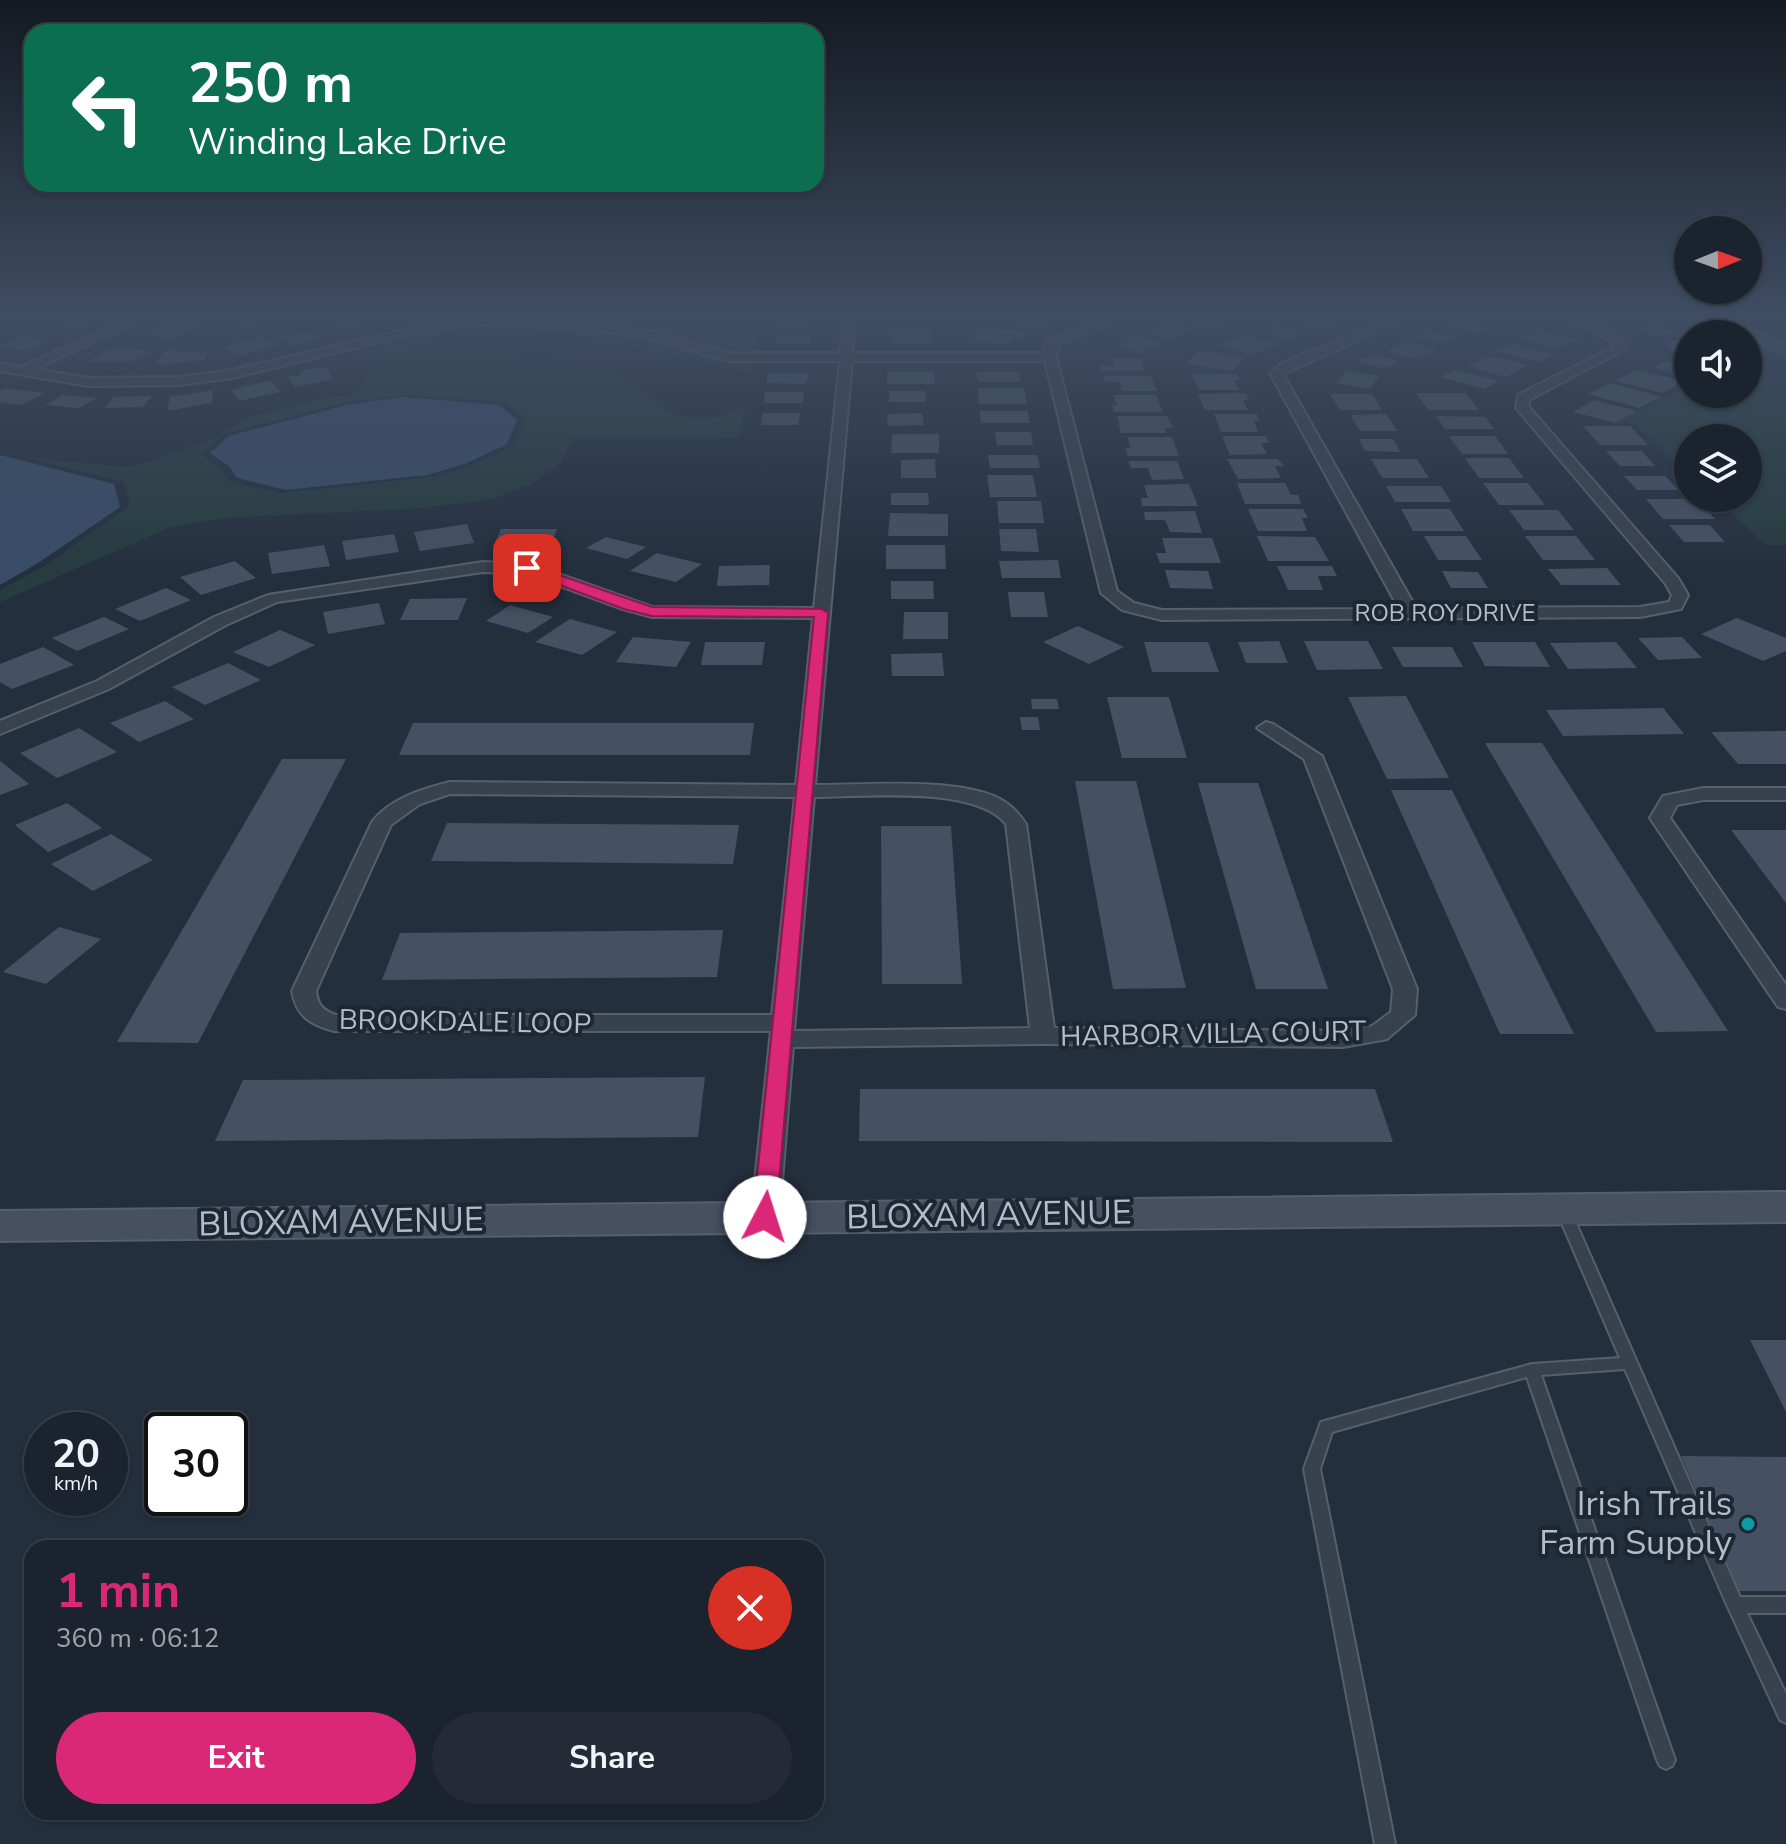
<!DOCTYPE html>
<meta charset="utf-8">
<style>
:root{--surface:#1b232e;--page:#242b36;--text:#f1f3f6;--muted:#a0a4aa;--line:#39404a;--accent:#db2777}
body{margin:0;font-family:"Nunito Sans",sans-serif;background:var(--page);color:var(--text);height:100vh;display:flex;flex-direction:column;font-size:30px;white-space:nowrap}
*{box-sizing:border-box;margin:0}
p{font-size:26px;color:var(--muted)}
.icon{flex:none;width:44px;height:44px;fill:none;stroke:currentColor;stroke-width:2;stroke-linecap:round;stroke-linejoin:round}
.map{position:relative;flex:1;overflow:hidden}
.sheet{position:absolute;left:24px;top:1540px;width:800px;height:280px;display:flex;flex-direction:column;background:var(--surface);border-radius:24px;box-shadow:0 2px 6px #0004,0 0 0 2px var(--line)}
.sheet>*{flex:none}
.hud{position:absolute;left:24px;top:24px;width:800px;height:168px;border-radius:24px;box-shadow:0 2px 6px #0004,0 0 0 2px var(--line);background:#0b6e4f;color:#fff;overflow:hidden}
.needle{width:52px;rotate:89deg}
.buttons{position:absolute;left:1674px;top:216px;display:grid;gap:16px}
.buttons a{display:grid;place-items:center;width:88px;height:88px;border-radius:50%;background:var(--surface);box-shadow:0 2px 6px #0004,0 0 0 2px var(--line);font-size:40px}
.speed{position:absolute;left:24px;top:1412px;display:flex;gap:16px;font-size:40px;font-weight:700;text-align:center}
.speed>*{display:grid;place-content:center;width:104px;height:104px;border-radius:50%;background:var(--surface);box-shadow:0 2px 6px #0004,0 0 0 2px var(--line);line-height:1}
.speed small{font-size:20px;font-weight:400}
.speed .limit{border:4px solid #111;border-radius:12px;background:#fff;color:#111}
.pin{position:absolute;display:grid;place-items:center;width:68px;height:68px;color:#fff;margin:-34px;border-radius:16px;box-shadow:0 4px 12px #0006}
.me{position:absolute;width:88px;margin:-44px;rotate:5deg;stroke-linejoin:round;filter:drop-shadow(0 0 6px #0008)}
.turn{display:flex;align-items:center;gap:28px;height:168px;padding:0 32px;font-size:36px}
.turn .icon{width:104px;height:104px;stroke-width:2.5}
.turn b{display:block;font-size:56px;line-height:68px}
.round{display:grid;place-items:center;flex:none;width:84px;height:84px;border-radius:42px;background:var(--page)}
.head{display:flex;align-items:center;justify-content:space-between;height:136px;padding:0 32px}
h1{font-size:48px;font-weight:700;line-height:60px;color:var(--accent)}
.action{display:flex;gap:16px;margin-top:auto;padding:16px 32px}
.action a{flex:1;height:92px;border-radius:48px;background:var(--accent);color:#fff;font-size:32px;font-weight:700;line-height:92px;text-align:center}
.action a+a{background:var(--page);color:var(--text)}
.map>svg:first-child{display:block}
.green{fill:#263c3f;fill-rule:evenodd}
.water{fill:#394c67}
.building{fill:#455162}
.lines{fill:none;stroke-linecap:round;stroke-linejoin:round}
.lane-casing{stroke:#565f6c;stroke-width:4}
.street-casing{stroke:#565f6c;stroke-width:4}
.secondary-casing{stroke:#565f6c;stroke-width:4}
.lane{fill:#38414e;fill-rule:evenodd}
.street{fill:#38414e;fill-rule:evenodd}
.secondary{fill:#465061;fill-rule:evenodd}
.route{fill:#db2777;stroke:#8e194d;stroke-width:2}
.culture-dot{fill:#0f9aa8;stroke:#1d2633;stroke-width:3}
.labels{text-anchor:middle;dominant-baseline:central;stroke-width:8;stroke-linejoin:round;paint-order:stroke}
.far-street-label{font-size:24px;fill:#b4bcc9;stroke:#1d2633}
.street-label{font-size:28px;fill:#b4bcc9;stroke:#1d2633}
.near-street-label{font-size:34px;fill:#b4bcc9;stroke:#1d2633}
.near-poi-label{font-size:34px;fill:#b4bcc9;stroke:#1d2633;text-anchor:end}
</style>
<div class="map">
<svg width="1786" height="1844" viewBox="0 0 1786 1844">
<rect width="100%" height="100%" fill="#242f3e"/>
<g class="green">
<path d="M400,317H762L755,354C712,354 671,337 629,329C551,313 468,315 391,333Z"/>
<path d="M469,323C522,326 575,326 628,335C671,343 709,359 753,360L751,373C691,360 631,346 571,335C541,329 427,323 411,351C481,357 558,352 624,377C641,383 652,402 668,411C691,424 723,418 745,406L739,437L573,438L561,463L530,485L492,499L423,508L227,518L171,527L0,602V590L48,564L130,505L123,482L18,456L125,467L149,462L209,440L249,418L312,401L356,394L387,340ZM405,395L504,402L526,420L514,446L471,466L430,477L281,493L229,481L220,468L202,455L221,435L342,403Z"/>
<polygon points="1767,345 1786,355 1786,545 1766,545 1715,498 1748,498 1748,438 1688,438 1688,474 1635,424 1613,424 1688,385 1688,394 1748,394 1748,354"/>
</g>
<g class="water">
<polygon points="402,397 500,405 517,420 507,444 465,464 427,475 286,490 237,478 229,466 210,453 229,436 346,405"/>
<polygon points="0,455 114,484 120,507 38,563 0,585"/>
</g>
<g class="building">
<polygon points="64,317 100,317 80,326 51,323"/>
<polygon points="228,317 285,317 286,319 240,327"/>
<polygon points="339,317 375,317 376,318 357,323 363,326 349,330 326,321"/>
<polygon points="779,317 813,318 810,328 776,327"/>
<polygon points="1013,317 1050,317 1063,321 1029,329 1002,321"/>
<polygon points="1175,317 1219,317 1232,320 1211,329 1171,319"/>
<polygon points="1325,317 1341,322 1322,328 1286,318"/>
<polygon points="179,318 210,321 176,339 145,335"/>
<polygon points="1458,319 1493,328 1477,334 1443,325"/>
<polygon points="1170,323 1196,330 1169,340 1140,331"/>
<polygon points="1658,324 1679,333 1654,336 1634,327"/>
<polygon points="1275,325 1307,333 1290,340 1267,334 1271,332 1262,329"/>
<polygon points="890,327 932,329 934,343 891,343"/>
<polygon points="983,327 1027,332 1022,338 1014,337 1009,344 972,341"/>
<polygon points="1429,330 1456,337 1441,344 1413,336"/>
<polygon points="1541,330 1579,339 1558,349 1520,339"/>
<polygon points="308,331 321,339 291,346 278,337"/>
<polygon points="778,334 811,334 809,344 775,344"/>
<polygon points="1131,334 1164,343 1140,353 1118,346 1133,341 1122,338"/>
<polygon points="1245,335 1278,345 1252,355 1219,345"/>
<polygon points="22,336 53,340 26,351 0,347"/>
<polygon points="262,337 278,346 237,356 222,347"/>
<polygon points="1407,341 1438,349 1417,359 1386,351"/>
<polygon points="1665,341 1688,342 1688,356 1675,356"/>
<polygon points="1512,344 1553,354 1538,362 1496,351"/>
<polygon points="113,348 152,351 132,361 86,362"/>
<polygon points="180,349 177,353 208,352 204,360 155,365 165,350"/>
<polygon points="1199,350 1245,357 1233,371 1186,364"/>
<polygon points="1374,354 1400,362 1383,368 1357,361"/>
<polygon points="1490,356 1529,365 1506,377 1467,366"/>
<polygon points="1113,358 1141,358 1145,371 1101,371 1099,366 1114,366"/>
<polygon points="1666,361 1688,367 1688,377 1653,368"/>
<polygon points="326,367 333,379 295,387 288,377 302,375 300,371"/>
<polygon points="1455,370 1499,381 1484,389 1440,377"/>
<polygon points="1636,370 1684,381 1663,393 1615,381"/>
<polygon points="1347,371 1380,376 1369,389 1336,383"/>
<polygon points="887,372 934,372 935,384 887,384"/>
<polygon points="976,372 1019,372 1021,382 978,382"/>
<polygon points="768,373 809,373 806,384 766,383"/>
<polygon points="1191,374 1237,374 1240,380 1233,380 1240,390 1200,390"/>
<polygon points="1103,376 1151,376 1157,391 1122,391 1119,382 1105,382"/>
<polygon points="271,380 280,392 239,401 231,390"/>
<polygon points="1611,383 1662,397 1639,408 1587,394"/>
<polygon points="5,388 45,393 21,405 0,402 0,391"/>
<polygon points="978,388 1024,388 1027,404 979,404"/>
<polygon points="213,390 212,403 167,411 170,397"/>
<polygon points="889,391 925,391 926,402 889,402"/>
<polygon points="765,392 804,392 803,403 764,403"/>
<polygon points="1246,393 1249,400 1243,400 1248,410 1205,410 1198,394"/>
<polygon points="1416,393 1466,393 1479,410 1428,410"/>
<polygon points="1330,394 1372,394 1382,410 1340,410"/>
<polygon points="63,395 97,398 79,408 45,405"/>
<polygon points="1113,395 1156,395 1163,412 1114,412 1112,405 1117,405"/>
<polygon points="152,396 142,407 105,408 114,397"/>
<polygon points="1594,400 1637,411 1616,423 1573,412"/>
<polygon points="980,411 1028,411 1030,423 981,423"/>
<polygon points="763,413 800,413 798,425 761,425"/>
<polygon points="922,413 924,425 888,426 887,414"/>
<polygon points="1214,414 1257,414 1259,421 1254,421 1258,432 1221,432"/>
<polygon points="1386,414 1397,431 1360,431 1350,415"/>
<polygon points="1117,416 1167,416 1173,428 1165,428 1166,433 1121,433"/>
<polygon points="1436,416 1485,417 1494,429 1445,429"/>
<polygon points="1583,426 1630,426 1648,445 1600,445"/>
<polygon points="995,432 1031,432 1033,445 997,445"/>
<polygon points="892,434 939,434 939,453 891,453"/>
<polygon points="1222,436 1266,436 1269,443 1261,443 1267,454 1230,455"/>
<polygon points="1449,436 1495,436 1508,454 1462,454"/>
<polygon points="1127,437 1172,437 1179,456 1128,456 1125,448 1131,448"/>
<polygon points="1359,439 1393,439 1400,452 1365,451"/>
<polygon points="1606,451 1642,451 1655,466 1620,466"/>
<polygon points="988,455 1037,455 1040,468 990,468"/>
<polygon points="1465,458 1509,458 1524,478 1479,478"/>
<polygon points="935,459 936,478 901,478 901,460"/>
<polygon points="1227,459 1278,459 1284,466 1275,466 1281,478 1238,479"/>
<polygon points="1371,459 1417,459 1429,478 1382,478"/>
<polygon points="1128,461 1177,461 1184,479 1152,480 1148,468 1131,468"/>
<polygon points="987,475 1033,475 1037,497 990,497"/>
<polygon points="1624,476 1665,476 1679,490 1637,490"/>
<polygon points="1237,483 1285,483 1291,495 1298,495 1301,504 1245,504"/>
<polygon points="1483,483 1528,483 1545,505 1499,505"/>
<polygon points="1189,484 1198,506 1142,506 1141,498 1148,498 1144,485"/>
<polygon points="1386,486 1441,486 1451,502 1395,502"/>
<polygon points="891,493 928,493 929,505 891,505"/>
<polygon points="1646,499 1696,499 1715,519 1663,519"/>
<polygon points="997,501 1041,501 1044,523 999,523"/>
<polygon points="1248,509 1303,509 1308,518 1302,518 1307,531 1258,531"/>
<polygon points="1401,509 1450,509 1464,531 1413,531"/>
<polygon points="1509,510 1558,510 1574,530 1524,530"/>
<polygon points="1195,511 1202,533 1170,532 1165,520 1145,520 1144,512"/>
<polygon points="890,513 948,514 948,536 888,536"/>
<polygon points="467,524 474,543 420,551 414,532"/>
<polygon points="1669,525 1710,525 1725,542 1684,542"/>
<polygon points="501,529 557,529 552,543 495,543"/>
<polygon points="999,529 1036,529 1039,552 1001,551"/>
<polygon points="394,534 399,552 346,560 342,541"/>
<polygon points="1257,536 1315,537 1329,561 1268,561"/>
<polygon points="1424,536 1466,536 1482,560 1438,560"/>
<polygon points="1525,536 1576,536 1595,560 1543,560"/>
<polygon points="606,537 646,547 627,559 586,548"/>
<polygon points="1162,538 1212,538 1221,563 1160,563 1156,553 1166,553"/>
<polygon points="324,545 330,566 272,574 268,553"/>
<polygon points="886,545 945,545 946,569 886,569"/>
<polygon points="657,553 702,564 676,582 630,571"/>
<polygon points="1058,560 1061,578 1002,578 999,561"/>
<polygon points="235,561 256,578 201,595 180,577"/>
<polygon points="770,565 769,585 717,586 719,566"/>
<polygon points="1277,566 1332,566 1337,576 1318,576 1323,590 1288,590"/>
<polygon points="1607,568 1621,585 1561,585 1548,569"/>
<polygon points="1165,570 1208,571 1213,589 1170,588"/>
<polygon points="1442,571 1478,572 1488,588 1451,588"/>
<polygon points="891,581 933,581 934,599 891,599"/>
<polygon points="166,588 191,600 140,621 115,609"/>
<polygon points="1008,592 1044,592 1048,617 1011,617"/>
<polygon points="467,598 458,620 400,620 410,599"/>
<polygon points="379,603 385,624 328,634 323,612"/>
<polygon points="510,605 553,617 528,633 486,621"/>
<polygon points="904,612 948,612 948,639 903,639"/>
<polygon points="104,617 129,629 77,651 52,638"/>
<polygon points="1737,618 1786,638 1786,651 1763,661 1701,634"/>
<polygon points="570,619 617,632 582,655 535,642"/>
<polygon points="1078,626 1124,647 1089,664 1043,642"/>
<polygon points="280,630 315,645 269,667 233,652"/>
<polygon points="633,637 691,642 676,667 616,662"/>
<polygon points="1682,637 1702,658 1658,660 1638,638"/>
<polygon points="1279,641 1288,663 1246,663 1238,642"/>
<polygon points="1304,641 1368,641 1383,669 1317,670"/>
<polygon points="705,642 765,642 762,665 701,665"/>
<polygon points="1144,642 1208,642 1219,672 1152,672"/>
<polygon points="1472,642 1535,642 1550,667 1485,666"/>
<polygon points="1616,642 1637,668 1568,669 1550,643"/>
<polygon points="43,647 74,665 12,689 0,682 0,664"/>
<polygon points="1392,647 1452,647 1463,667 1403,667"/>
<polygon points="942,653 944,676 892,676 891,654"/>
<polygon points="228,663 261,680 205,705 172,687"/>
<polygon points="1406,696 1449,778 1387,779 1348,697"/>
<polygon points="1107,697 1169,697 1187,758 1122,758"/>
<polygon points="1031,699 1057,699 1059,709 1032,709"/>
<polygon points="165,701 194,719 139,742 110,723"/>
<polygon points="1663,708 1684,734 1563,736 1546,710"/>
<polygon points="1020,717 1038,717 1040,730 1022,730"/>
<polygon points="413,723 754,723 750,755 399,755"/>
<polygon points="79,728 117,752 57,778 20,753"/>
<polygon points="1786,731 1786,764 1738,764 1711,732"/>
<polygon points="1485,743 1542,743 1728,1031 1656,1032"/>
<polygon points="282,759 346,759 198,1043 117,1042"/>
<polygon points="0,761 29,784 0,795"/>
<polygon points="1075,781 1136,781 1186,988 1113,989"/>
<polygon points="1198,783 1258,783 1328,989 1256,989"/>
<polygon points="1391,790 1452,790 1574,1034 1500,1034"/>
<polygon points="67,803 102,828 48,852 15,825"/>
<polygon points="447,823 739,825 733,864 431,861"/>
<polygon points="881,826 951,826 962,984 882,984"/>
<polygon points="1731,830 1786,830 1786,903"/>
<polygon points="111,834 153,860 93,891 51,864"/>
<polygon points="59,927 101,939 46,984 3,972"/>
<polygon points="723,930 717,977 382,980 400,933"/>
<polygon points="705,1077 698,1137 215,1141 243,1080"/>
<polygon points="860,1089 1375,1089 1393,1142 859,1141"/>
<polygon points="1750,1340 1786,1340 1786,1412"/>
<polygon points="1681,1456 1786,1457 1786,1591 1739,1591"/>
</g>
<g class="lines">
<defs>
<polygon id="lane" points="1565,1209 1570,1210 1572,1214 1740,1597 1786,1597 1786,1613 1747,1613 1786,1694 1786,1723 1780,1720 1727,1605 1625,1369 1541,1375 1675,1760 1672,1766 1666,1769 1660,1766 1657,1760 1527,1377 1332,1432 1320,1469 1395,1844 1375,1844 1304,1469 1321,1422 1532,1364 1620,1358 1558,1214 1560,1210"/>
<g id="street">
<path d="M131,317H147L36,369L88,378L178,377L232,370L429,324L481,318L596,324L652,332L729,353H840L843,325L847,317H859L855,325L852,353H1044L1045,345L1051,338L1111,317H1128L1059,344L1056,357L1117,591L1134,603L1162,610L1399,609L1270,373L1284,362L1395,317H1411L1283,374L1416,608L1640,607L1669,602L1672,595L1665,583L1516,408L1518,395L1614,347L1611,341L1560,317C1583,317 1616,328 1627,348L1529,400V407L1678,578L1688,595L1681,609L1640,617L1162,620L1122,610L1101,593L1045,361H852L815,785C865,785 957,777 1000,799C1011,805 1019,813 1026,824L1054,1028L1343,1031L1372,1026L1391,1012L1393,989L1304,759L1257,728L1266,722L1273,724L1322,756L1417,989L1415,1015L1387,1039L1343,1047L1043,1044L793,1047L779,1217L775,1224L765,1227L755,1224L751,1217L771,1031H334C311,1025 296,1016 292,991L372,822C391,798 422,789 450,782L796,785L813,618L652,617L623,609L525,573L483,572L277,602L226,625L109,689L0,734V721L97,681L214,617L268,595L483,562L533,565L652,607L814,608L840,361H729L651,339L596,330L481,324L429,330L232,378L178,385L88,386L0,371V363L21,367ZM450,794L795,797L772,1015H336C322,1010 318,1005 316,991L391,825L420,804ZM814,797C863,797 975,785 1006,824L1030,1028L794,1031Z"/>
<polygon points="1703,788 1786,788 1786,800 1703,800 1677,805 1670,818 1786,985 1786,1009 1778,1007 1650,818 1663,796"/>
</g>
<g id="secondary">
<polygon points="1700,317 1723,317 1786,344 1786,355 1748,340 1748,334 1734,334"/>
<polygon points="1786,1192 1786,1222 0,1241 0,1211"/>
</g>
</defs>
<use href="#lane" class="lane-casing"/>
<use href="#street" class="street-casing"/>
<use href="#secondary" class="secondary-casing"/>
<use href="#lane" class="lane"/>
<use href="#street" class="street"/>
<use href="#secondary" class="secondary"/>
</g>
<linearGradient id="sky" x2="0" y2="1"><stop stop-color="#141a22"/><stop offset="0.55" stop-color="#3f4d63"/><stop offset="1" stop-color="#3f4d63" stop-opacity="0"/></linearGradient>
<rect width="1786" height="575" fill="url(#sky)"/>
<polygon class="route" points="527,564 652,607 821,609 828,613 776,1217 773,1223 765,1225 757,1223 753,1217 814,617 652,616 624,609 522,571 520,568"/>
<circle class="culture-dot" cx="1748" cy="1524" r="8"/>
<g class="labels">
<g class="far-street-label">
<text x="1445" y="613">ROB ROY DRIVE</text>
</g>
<g class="street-label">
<text transform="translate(465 1022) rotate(1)">BROOKDALE LOOP</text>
<text transform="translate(1213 1034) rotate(-1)">HARBOR VILLA COURT</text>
</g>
<g class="near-street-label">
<text transform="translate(989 1215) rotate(-1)">BLOXAM AVENUE</text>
<text transform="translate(341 1222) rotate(-1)">BLOXAM AVENUE</text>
</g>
<g class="near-poi-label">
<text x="1732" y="1504">Irish Trails<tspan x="1732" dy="39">Farm Supply</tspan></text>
</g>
</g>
</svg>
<div class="buttons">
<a><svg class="needle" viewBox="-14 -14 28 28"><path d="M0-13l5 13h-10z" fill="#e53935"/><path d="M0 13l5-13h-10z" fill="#a0a4aa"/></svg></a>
<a><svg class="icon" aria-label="sound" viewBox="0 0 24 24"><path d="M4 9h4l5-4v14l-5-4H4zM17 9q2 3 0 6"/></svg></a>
<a><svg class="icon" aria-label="layers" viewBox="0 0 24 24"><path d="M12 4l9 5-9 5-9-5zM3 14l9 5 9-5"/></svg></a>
</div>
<div class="speed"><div>20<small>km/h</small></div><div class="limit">30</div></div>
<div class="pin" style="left:527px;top:568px;background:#d93025"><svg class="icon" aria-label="arrive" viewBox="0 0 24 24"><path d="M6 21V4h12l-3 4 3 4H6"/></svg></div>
<svg class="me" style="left:765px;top:1217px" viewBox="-20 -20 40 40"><circle r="19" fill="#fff"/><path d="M0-13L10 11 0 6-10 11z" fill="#db2777"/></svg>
<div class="hud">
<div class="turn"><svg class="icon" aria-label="left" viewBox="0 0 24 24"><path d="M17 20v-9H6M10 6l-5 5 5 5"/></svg><div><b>250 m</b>Winding Lake Drive</div></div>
</div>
<section class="sheet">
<div class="head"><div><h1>1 min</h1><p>360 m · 06:12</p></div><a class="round" style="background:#d93025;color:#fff"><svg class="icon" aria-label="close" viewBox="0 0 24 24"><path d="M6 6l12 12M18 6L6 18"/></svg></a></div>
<div class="action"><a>Exit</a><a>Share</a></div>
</section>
</div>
